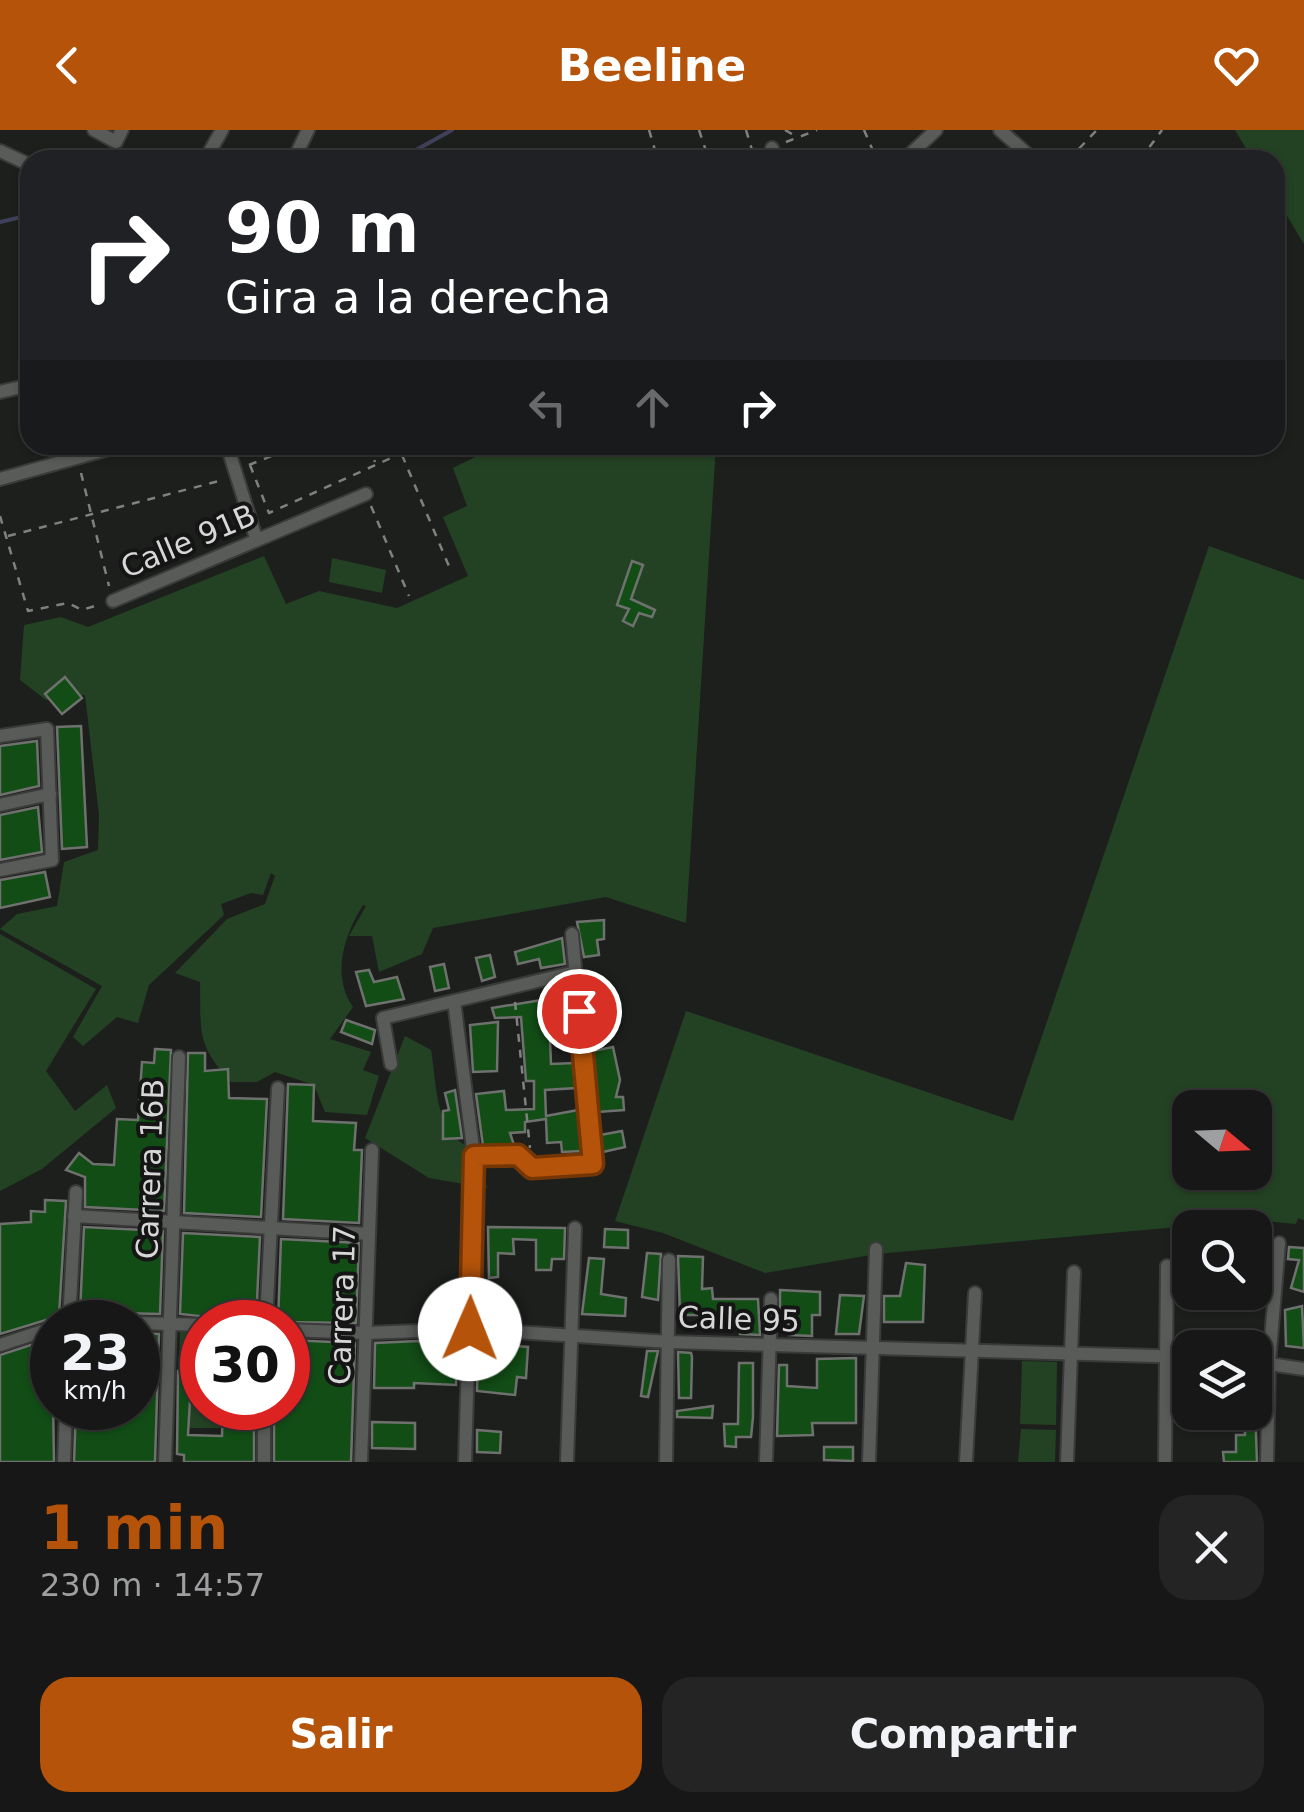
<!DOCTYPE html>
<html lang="es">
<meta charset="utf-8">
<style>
:root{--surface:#161716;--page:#232423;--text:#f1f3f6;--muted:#9e9fa1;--line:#353635;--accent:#b45309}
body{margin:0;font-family:"DejaVu Sans",sans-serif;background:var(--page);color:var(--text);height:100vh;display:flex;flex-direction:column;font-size:38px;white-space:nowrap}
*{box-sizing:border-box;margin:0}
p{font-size:32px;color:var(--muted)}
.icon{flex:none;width:55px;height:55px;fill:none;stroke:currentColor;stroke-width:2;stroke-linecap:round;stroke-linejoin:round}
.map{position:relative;height:1332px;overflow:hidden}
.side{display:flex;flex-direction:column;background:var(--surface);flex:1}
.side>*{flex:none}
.guide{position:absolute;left:20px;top:20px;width:1265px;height:305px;border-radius:30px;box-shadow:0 2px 8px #0004,0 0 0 2px var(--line);background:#202124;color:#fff;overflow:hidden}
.needle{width:65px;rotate:109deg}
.fabs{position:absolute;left:1172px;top:960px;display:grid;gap:20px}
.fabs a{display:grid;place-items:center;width:100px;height:100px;border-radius:20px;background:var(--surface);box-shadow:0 2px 8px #0004,0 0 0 2px var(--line);font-size:50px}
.speed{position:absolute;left:30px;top:1170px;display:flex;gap:20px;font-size:50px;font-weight:700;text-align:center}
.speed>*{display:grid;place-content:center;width:130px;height:130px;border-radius:50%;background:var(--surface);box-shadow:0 2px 8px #0004,0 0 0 2px var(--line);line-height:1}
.speed small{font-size:25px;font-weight:400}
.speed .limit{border:15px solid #d22;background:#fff;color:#111}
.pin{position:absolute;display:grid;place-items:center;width:85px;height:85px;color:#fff;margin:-42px;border:5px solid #fff;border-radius:50%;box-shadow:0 2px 10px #0007}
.me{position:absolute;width:110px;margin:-55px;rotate:1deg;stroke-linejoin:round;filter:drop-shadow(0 0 8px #0008)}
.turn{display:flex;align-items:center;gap:35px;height:210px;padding:0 40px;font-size:45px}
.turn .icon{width:130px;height:130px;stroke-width:2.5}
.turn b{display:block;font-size:70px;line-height:85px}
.lanes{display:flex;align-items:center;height:95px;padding:0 40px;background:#0003;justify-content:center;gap:50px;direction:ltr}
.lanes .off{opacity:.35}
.round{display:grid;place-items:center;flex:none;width:105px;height:105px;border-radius:30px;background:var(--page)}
.overview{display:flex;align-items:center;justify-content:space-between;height:170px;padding:0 40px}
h1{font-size:60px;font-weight:700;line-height:75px;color:var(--accent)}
.button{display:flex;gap:20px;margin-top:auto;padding:20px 40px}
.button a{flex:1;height:115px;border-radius:30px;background:var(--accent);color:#fff;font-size:40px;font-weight:700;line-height:115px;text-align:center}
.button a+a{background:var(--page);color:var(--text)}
header{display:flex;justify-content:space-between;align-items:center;height:130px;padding:0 40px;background:var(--accent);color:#fff;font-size:45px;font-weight:700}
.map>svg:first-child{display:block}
.green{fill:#234223;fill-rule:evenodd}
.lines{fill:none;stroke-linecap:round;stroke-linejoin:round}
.stream{stroke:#40405b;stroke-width:4}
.building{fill:#124d16;stroke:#6f716f;stroke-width:2.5}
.street-casing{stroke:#393a39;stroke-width:16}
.path{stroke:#7f817f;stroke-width:2.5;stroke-dasharray:8 8;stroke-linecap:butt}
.street{stroke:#585b58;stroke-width:12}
.route-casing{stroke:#753606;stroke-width:25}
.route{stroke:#b45309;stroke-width:18}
.labels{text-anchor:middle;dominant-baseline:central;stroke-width:8;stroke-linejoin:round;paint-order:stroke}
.street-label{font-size:30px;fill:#d6d7d6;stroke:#141514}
</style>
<header><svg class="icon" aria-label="back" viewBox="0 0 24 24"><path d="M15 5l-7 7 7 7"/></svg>Beeline<svg class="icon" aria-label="heart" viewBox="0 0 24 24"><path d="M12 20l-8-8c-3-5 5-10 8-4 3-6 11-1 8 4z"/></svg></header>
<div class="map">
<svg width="1304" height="1332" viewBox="0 0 1304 1332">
<rect width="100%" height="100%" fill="#1d1f1d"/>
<g class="green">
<polygon points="1235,0 1304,0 1304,114 1275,66 1275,30 1253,30"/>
<path d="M475,315H716L686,793L606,767L433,798L422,824L379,842L372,806H349L366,776L363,775C344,805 331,845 353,877L330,909L371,922L363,940L379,946L367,985L325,982L314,955L275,942L257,952H231C196,915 201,901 200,852L175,843L227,789L265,774L275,746L271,743L263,765L251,763L221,774L224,785L149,855L138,893L117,887L83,916L73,907L102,856L0,799L17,784L57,776L64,732L98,720L99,685L85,565L46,570L20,550L24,495L61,487L88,497L264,426L286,474L319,461L397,478L468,446L443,387L467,376L453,338L477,326Z"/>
<path d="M1209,416L1304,450V1090L1298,1088L1296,1094L1255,1090L877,1124L765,1143L663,1103L615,1091L686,881L1013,991ZM1190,978H1255V1042H1190Z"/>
<polygon points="332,428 386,440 382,463 329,452"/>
<polygon points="0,804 96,859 46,941 75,981 107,955 116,978 42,1039 0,1061"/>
<path d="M405,906L431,920C437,954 434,1001 469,1017L471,1038L488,1058L429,1048L365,1008Z"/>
<polygon points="180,1202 202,1203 202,1236 179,1235"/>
<polygon points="1022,1231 1057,1232 1056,1295 1020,1294"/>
<polygon points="190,1273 223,1278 222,1298 190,1298"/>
<polygon points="1021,1299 1056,1300 1055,1332 1018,1332"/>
</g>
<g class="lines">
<g class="stream">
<polyline points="398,30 452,0"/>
<polyline points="0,92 30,85"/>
</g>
</g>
<g class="building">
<polygon points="632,431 643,435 631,469 655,480 652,487 639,483 633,496 623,491 629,479 617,475"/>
<polygon points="65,547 82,568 62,584 45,564"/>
<polygon points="81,596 87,717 62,719 57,597"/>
<polygon points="37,611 39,656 0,665 0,616"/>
<polygon points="38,677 42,722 0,730 0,685"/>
<polygon points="45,742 50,767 0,778 0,750"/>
<polygon points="604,790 604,809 597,810 599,825 584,827 577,792"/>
<polygon points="562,808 565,834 541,838 539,829 518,834 515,822"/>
<polygon points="490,825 495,847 482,851 476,828"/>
<polygon points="444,834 449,858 435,861 430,837"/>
<polygon points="369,840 374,852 397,847 404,869 366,876 356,842"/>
<polygon points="548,869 550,888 569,885 571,908 550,910 551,934 574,933 576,958 545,960 546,986 578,980 582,1021 562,1022 561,1012 547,1013 546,989 525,992 525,1002 510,1003 514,1015 483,1016 476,964 504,961 506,980 534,979 534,951 526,951 521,887 495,888 492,878"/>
<polygon points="346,890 375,900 372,914 341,902"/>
<polygon points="498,892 497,941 473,942 470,895"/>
<polygon points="613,917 620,950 616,967 623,967 624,980 598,982 593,921"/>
<polygon points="155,919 171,920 164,1081 85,1077 85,1047 66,1040 79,1023 93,1034 114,1035 117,989 138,990 142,932 154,933"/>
<polygon points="188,923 205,923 205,941 228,939 229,968 267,969 261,1087 184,1083"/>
<polygon points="288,954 314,955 313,991 356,993 354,1020 362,1020 359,1093 283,1089"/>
<polygon points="455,960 462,1008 443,1009 443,981 449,980 445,963"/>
<polygon points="622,1001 625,1017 603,1022 600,1005"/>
<polygon points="45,1070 66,1071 59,1186 0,1204 0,1094 31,1092 31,1081 45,1082"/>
<polygon points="84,1097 163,1101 160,1184 80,1182"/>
<polygon points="488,1097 565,1098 564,1129 552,1129 551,1140 536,1140 536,1110 513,1109 514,1124 498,1123 498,1147 489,1148"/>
<polygon points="605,1099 628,1100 628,1118 604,1117"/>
<polygon points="183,1103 260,1107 256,1192 180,1184"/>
<polygon points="281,1109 359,1113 356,1193 278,1192"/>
<polygon points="1289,1117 1304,1118 1304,1162 1291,1158 1299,1130 1288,1129"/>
<polygon points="647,1123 661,1124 658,1170 642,1167"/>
<polygon points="678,1126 703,1127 702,1159 712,1158 713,1169 758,1169 760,1205 740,1204 740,1196 713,1196 714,1185 680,1185"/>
<polygon points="589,1128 604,1129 601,1164 626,1168 625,1186 582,1184"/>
<polygon points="906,1133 925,1135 923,1192 884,1192 884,1166 900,1166"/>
<polygon points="780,1160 820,1162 820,1185 812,1185 812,1206 789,1205 788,1185 780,1185"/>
<polygon points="840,1165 864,1166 859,1204 836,1204"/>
<polygon points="1302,1176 1304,1218 1286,1216 1285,1180"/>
<polygon points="138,1203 159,1204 155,1332 74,1332 76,1278 138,1278"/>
<polygon points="52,1208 54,1332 0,1332 0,1225"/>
<polygon points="288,1210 355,1213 351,1332 274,1332 274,1278 288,1278"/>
<polygon points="418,1211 458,1213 456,1255 414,1253 414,1258 374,1258 375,1213"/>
<polygon points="478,1213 528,1217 526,1248 517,1247 515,1265 477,1261"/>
<polygon points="647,1221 658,1221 648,1267 641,1266"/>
<polygon points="678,1222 691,1223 692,1227 691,1268 679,1268"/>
<polygon points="856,1228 856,1293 812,1293 813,1305 777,1306 779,1235 787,1235 787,1256 817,1258 817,1229"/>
<polygon points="739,1233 753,1233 753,1287 751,1307 736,1307 736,1317 725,1316 724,1294 738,1294"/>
<polygon points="178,1241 191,1241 190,1255 202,1255 202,1270 190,1270 188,1305 222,1306 223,1278 254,1278 254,1332 184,1332 184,1325 177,1324"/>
<polygon points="713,1276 712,1288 677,1287 677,1281"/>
<polygon points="1255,1276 1257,1332 1224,1332 1223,1322 1236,1322 1236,1305 1245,1305 1245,1282 1255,1282"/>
<polygon points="372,1292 415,1293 415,1319 372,1318"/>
<polygon points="477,1300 501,1302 500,1323 477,1322"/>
<polygon points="824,1317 853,1317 853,1331 824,1330"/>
</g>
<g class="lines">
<defs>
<g id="street">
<polyline points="94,0 116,12 122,0"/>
<polyline points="1000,0 1034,30"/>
<polyline points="772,18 776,30"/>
<polyline points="0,21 30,35"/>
<polyline points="294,29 308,0"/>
<polyline points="205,30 222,0"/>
<polyline points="904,30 936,0"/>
<polyline points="0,262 30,255"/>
<polyline points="227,315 256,408"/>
<polyline points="0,349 123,315"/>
<polyline points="113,471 366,364"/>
<polyline points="0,606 47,599 52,730 0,740"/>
<polyline points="0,675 50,664"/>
<polyline points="454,871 474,1026 465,1332"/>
<polyline points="391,934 383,888 575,842"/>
<polyline points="474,1026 518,1025 532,1038 593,1034 572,804"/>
<polyline points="74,1086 369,1104"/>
<polyline points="67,1192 134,1192"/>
<polyline points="69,1192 76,1062"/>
<polyline points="266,1192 278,958"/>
<polyline points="138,1193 202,1195"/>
<polyline points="288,1200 367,1203 471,1199 670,1212 1190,1227"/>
<polyline points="0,1215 52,1198"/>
<polyline points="1255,1232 1304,1239"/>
<polyline points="1165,1330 1167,1136"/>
<polyline points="64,1332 66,1278"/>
<polyline points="165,1332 179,927"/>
<polyline points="264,1332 264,1278"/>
<polyline points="361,1332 372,1020"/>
<polyline points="567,1332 575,1098"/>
<polyline points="666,1332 669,1130"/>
<polyline points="766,1332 771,1169"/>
<polyline points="869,1332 876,1119"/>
<polyline points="966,1332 975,1163"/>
<polyline points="1067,1332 1074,1142"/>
<polyline points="1267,1332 1269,1233 1279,1113"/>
</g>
</defs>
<use href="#street" class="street-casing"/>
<g class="path">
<polyline points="649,0 658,30"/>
<polyline points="699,0 709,30"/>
<polyline points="746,0 755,30"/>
<polyline points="785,0 797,7"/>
<polyline points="864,0 877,30"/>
<polyline points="786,12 817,0"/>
<polyline points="932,21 942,30"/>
<polyline points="734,30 760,22"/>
<polyline points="1068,30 1097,0"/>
<polyline points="1140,30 1162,0"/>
<polyline points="369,315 375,332"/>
<polyline points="402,325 451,441"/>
<polyline points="249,335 299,315"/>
<polyline points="250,335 269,383 420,315"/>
<polyline points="81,343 109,456"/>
<polyline points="371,376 409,466"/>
<polyline points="0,386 28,481 68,473 82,480 101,474"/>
<polyline points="8,406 223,350"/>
<polyline points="515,872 530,1018"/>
</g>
<use href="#street" class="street"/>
</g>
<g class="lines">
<defs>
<polyline id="route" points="470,1199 474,1026 518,1025 532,1038 593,1034 579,881"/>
</defs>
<use href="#route" class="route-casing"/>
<use href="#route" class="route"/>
</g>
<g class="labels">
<g class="street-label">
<text transform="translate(188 411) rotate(-23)">Calle 91B</text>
<text transform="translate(150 1039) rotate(-88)">Carrera 16B</text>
<text transform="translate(342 1175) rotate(-88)">Carrera 17</text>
<text transform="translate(739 1189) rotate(2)">Calle 95</text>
</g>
</g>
</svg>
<div class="fabs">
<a><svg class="needle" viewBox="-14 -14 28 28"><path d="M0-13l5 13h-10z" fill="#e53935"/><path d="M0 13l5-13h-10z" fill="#9e9fa1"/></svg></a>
<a><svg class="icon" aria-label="search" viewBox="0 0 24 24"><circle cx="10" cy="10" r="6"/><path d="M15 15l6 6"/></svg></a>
<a><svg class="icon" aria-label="layers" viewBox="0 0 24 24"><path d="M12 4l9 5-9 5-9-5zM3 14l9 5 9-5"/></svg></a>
</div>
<div class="speed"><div>23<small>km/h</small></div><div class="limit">30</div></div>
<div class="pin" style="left:579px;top:881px;background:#d93025"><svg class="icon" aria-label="arrive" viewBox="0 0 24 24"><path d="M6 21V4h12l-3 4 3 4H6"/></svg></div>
<svg class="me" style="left:470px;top:1199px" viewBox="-20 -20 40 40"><circle r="19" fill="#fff"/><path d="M0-13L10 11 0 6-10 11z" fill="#b45309"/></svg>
<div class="guide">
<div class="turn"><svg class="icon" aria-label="right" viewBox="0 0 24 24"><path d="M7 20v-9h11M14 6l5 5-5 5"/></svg><div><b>90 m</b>Gira a la derecha</div></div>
<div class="lanes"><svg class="icon off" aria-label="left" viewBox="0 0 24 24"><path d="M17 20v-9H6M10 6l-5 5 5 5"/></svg><svg class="icon off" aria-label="ahead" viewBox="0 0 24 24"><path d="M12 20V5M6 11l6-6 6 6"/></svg><svg class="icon" aria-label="right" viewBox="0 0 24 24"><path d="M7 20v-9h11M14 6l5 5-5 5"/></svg></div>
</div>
</div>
<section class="side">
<div class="overview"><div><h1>1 min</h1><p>230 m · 14:57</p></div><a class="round"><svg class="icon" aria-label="close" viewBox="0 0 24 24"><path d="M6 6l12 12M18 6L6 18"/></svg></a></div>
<div class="button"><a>Salir</a><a>Compartir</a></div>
</section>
